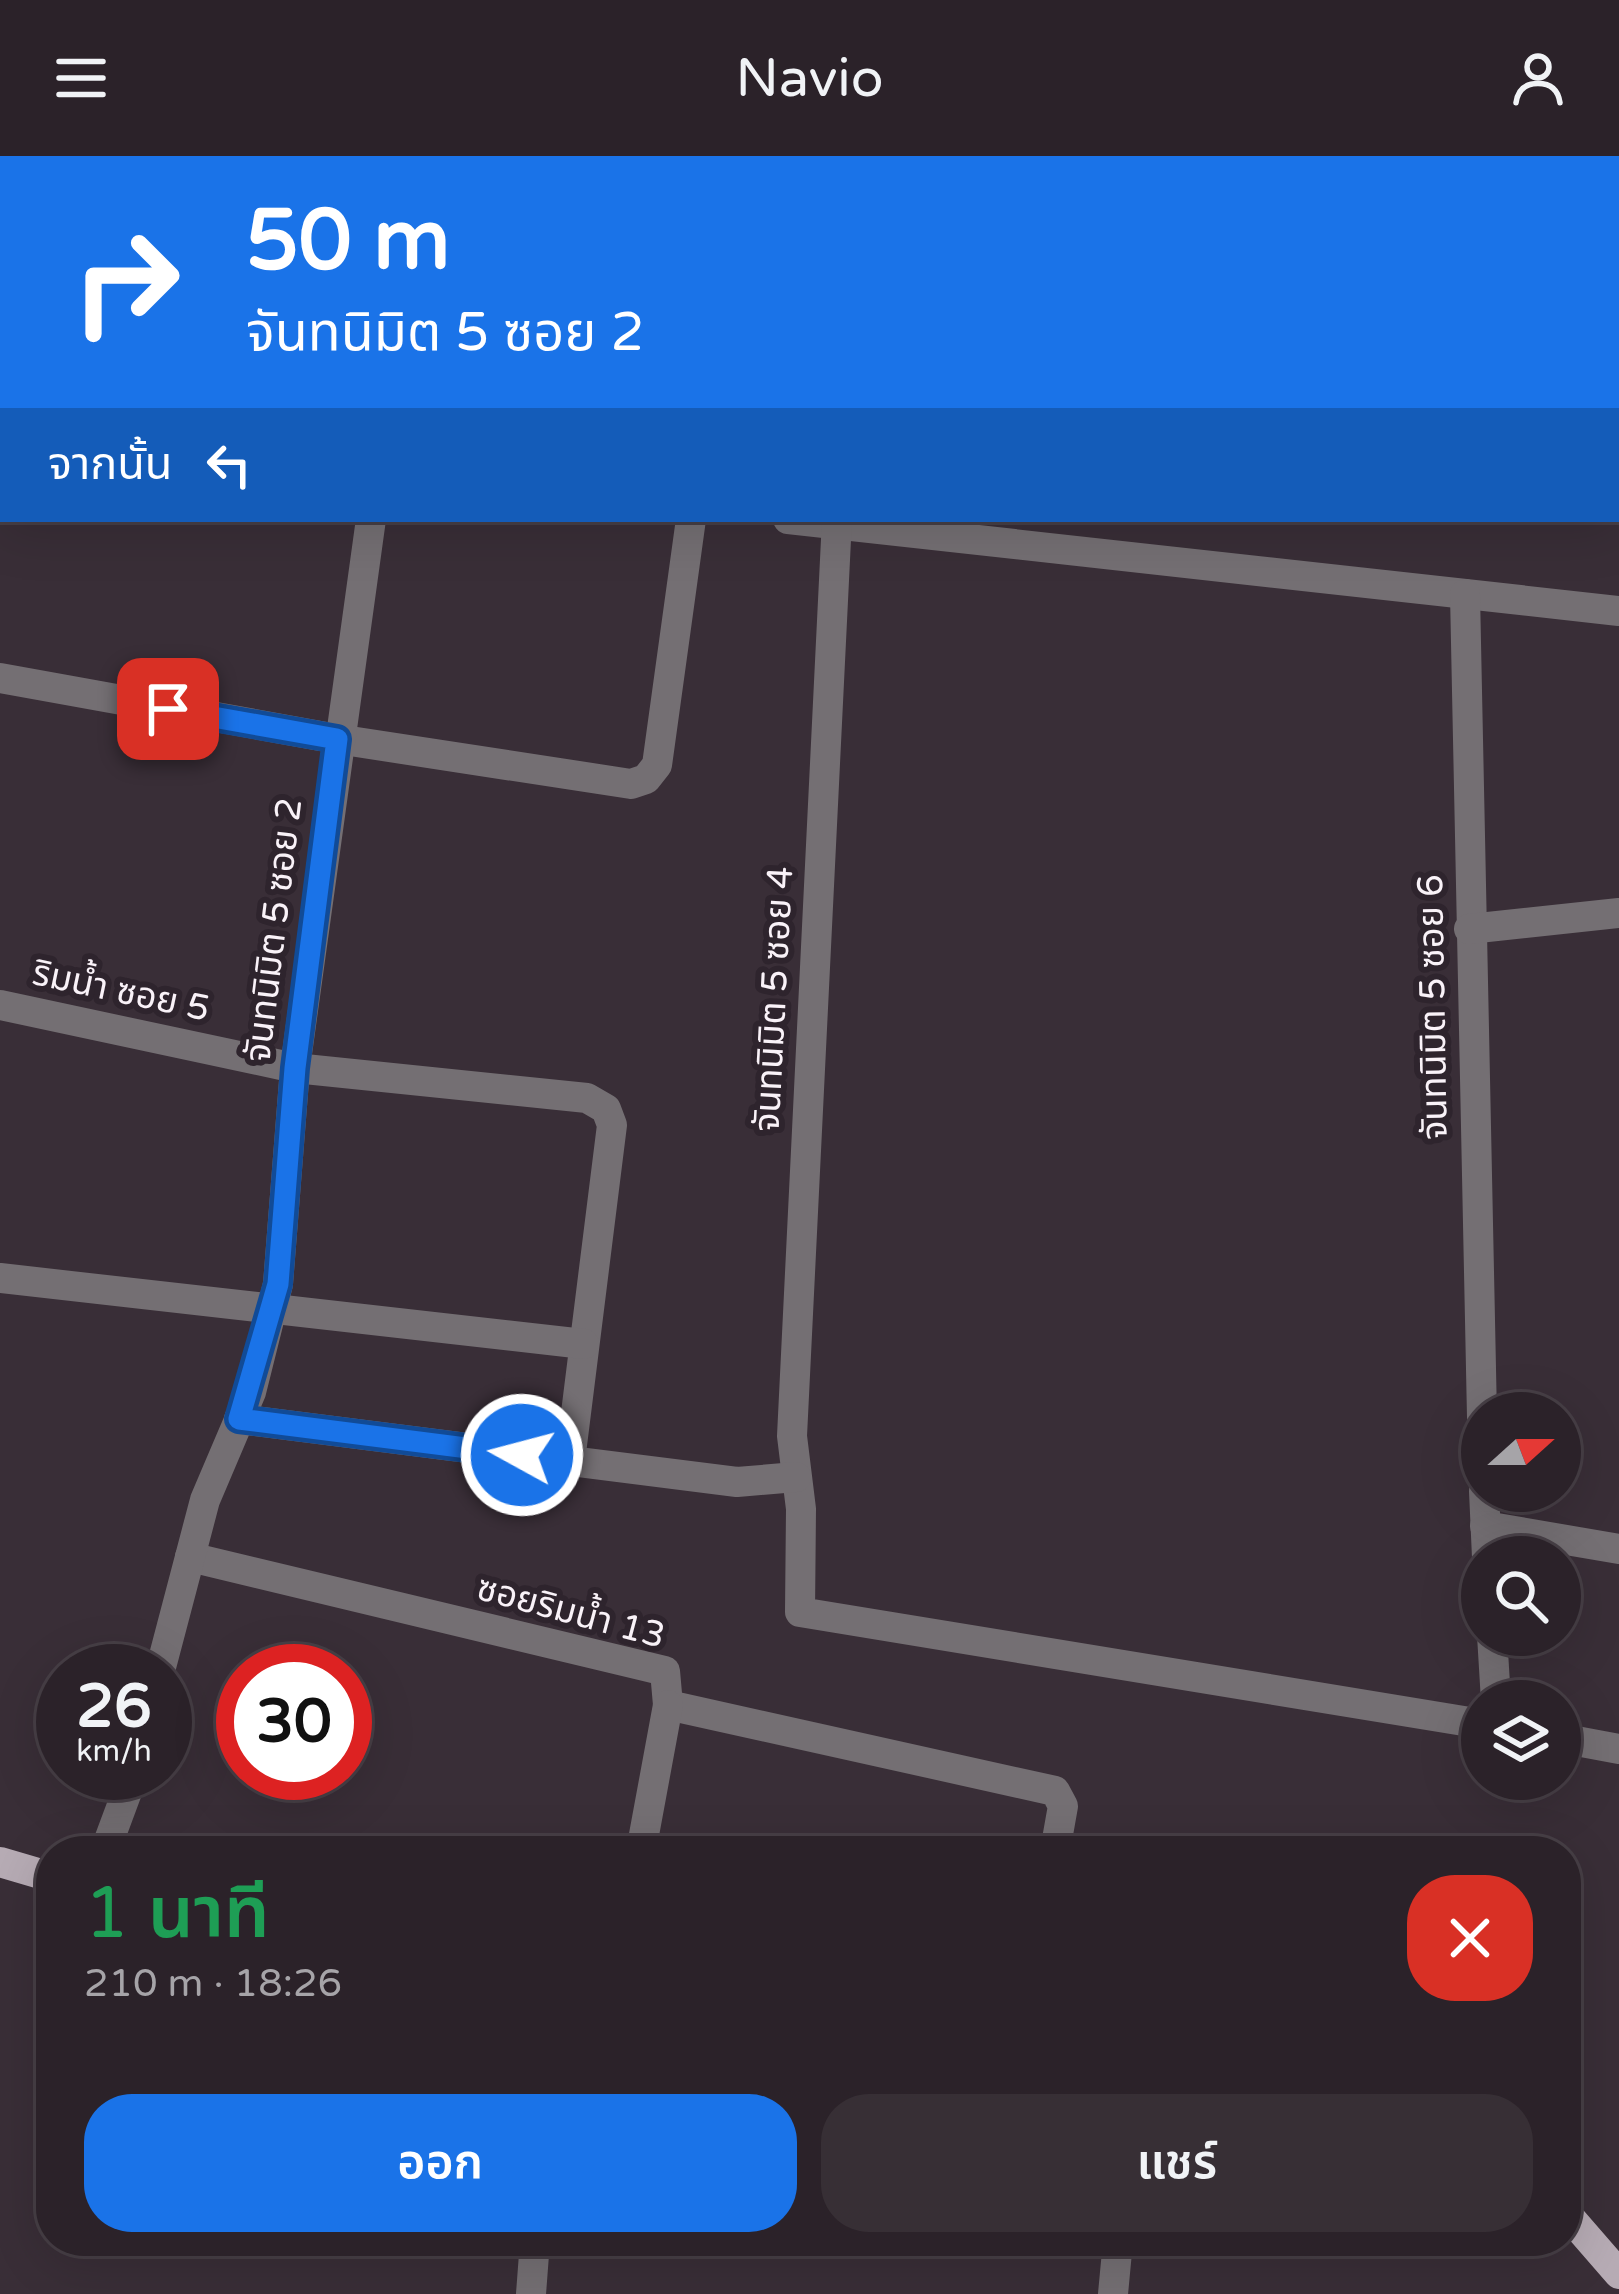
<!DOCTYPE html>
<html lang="th">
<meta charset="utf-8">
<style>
:root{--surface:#2b2229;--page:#372f35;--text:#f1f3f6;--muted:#a6a4a8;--line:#473f46;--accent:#1a73e8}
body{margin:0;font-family:"Varela Round","Noto Sans Thai",sans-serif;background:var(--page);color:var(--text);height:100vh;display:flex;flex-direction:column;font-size:45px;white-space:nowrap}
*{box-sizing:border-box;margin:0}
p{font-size:39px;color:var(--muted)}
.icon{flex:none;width:66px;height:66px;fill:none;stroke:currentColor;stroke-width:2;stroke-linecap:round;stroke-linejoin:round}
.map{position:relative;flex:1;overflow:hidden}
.sheet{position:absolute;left:36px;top:1680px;width:1545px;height:420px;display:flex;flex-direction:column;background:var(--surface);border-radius:48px;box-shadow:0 12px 48px #0002,0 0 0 3px var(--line)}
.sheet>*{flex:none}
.guide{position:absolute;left:0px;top:0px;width:1620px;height:366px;box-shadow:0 12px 48px #0002,0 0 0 3px var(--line);background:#1a73e8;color:#fff;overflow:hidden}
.needle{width:78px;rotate:69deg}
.tools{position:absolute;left:1461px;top:1236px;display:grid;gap:24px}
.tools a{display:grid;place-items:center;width:120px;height:120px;border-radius:50%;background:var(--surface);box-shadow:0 12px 48px #0002,0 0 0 3px var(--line);font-size:60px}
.speed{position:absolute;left:36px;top:1488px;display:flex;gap:24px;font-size:60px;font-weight:700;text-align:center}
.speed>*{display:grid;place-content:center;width:156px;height:156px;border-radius:50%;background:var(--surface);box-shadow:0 12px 48px #0002,0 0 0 3px var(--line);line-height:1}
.speed small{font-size:30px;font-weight:400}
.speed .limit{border:18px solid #d22;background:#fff;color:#111}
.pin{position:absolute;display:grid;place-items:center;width:102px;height:102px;color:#fff;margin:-51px;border-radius:24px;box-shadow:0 6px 18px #0006}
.me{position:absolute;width:132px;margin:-66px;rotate:277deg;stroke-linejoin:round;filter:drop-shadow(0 0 9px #0008)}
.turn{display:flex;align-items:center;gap:42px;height:252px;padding:0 48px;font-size:54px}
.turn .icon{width:156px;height:156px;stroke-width:2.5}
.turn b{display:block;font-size:84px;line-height:102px}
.then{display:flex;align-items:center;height:114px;padding:0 48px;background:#0003;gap:24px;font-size:45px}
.round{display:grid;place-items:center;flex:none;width:126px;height:126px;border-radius:48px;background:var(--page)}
.overview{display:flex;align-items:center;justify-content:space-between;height:204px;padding:0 48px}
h1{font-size:72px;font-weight:600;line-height:90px;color:#1e9e55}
.action{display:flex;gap:24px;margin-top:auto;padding:24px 48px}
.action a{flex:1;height:138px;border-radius:48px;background:var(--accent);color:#fff;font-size:48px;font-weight:600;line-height:138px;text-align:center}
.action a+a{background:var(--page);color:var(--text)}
header{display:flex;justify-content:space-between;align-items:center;height:156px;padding:0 48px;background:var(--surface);font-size:54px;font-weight:600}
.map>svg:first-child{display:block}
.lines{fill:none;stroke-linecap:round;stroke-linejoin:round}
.minor{stroke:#746f73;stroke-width:30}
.major{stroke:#b6abb4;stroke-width:30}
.route-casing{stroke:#114b97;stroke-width:30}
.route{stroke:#1a73e8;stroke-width:21}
.labels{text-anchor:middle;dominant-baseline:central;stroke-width:12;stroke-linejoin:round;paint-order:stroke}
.street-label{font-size:36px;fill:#f9f2f8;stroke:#2e242d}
</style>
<header><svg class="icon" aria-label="menu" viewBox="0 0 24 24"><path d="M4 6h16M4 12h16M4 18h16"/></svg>Navio<svg class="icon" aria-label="person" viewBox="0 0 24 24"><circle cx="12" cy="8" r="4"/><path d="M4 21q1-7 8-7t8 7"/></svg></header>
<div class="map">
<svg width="1619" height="2138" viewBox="0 0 1619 2138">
<rect width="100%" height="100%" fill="#392e37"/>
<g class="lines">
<g class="minor">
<polyline points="1286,0 1303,3"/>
<polyline points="1418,0 1418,3"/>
<polyline points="854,3 855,0"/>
<polyline points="0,47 3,48"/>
<polyline points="1617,59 1619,59"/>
<polyline points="0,273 3,274"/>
<polyline points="788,363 1619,455"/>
<polyline points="837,363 792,1280 801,1353 800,1456 1482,1568"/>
<polyline points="1465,438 1482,1261"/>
<polyline points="0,522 337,583 631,628 646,623 657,609 691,363"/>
<polyline points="1469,773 1619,757"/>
<polyline points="0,849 295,912 587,942 606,953 612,969 570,1305"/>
<polyline points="0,1122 584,1188"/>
<polyline points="239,1263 737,1326 796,1321"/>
<polyline points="1484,1335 1487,1401"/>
<polyline points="1485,1370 1619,1393"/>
<polyline points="190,1401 665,1515 668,1549 1055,1635 1063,1650 1055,1695"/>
<polyline points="1492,1479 1496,1545"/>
<polyline points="160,1515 205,1344 251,1236 278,1128 295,912 371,363"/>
<polyline points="1560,1582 1619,1593"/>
<polyline points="105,1695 134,1617"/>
<polyline points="641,1695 668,1549"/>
<polyline points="531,2138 535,2085"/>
<polyline points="1113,2138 1118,2085"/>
</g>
<g class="major">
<polyline points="0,1706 51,1721"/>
<polyline points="1566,2057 1619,2118"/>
</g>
</g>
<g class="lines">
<defs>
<polyline id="route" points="168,553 337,583 295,912 278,1128 239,1263 522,1299"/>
</defs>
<use href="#route" class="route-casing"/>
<use href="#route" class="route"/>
</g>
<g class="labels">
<g class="street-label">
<text transform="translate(274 774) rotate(-83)">จันทนิมิต 5 ซอย 2</text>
<text transform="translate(121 835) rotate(12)">ริมน้ำ ซอย 5</text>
<text transform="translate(774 843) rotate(-87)">จันทนิมิต 5 ซอย 4</text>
<text transform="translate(1433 851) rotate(-91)">จันทนิมิต 5 ซอย 6</text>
<text transform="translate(571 1456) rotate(15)">ซอยริมน้ำ 13</text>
</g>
</g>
</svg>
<div class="tools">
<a><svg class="needle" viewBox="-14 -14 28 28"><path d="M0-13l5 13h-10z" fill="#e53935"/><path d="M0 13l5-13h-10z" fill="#a6a4a8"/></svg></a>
<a><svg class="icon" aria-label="search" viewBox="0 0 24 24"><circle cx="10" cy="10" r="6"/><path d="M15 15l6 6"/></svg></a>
<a><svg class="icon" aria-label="layers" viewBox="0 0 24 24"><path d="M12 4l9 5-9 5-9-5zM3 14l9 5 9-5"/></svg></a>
</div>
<div class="speed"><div>26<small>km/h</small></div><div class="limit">30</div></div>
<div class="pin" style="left:168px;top:553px;background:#d93025"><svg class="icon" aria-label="arrive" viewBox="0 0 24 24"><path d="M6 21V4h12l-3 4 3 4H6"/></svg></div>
<svg class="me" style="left:522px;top:1299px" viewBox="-20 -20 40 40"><circle r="17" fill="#1a73e8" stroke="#fff" stroke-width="3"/><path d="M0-11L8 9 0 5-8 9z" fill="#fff"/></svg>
<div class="guide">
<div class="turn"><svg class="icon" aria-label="right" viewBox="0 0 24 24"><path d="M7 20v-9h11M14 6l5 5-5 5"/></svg><div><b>50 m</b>จันทนิมิต 5 ซอย 2</div></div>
<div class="then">จากนั้น<svg class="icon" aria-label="left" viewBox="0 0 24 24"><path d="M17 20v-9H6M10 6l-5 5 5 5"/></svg></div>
</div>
<section class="sheet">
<div class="overview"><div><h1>1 นาที</h1><p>210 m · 18:26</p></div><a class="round" style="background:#d93025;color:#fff"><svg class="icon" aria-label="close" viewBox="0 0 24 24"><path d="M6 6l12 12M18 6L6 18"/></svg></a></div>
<div class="action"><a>ออก</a><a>แชร์</a></div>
</section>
</div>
